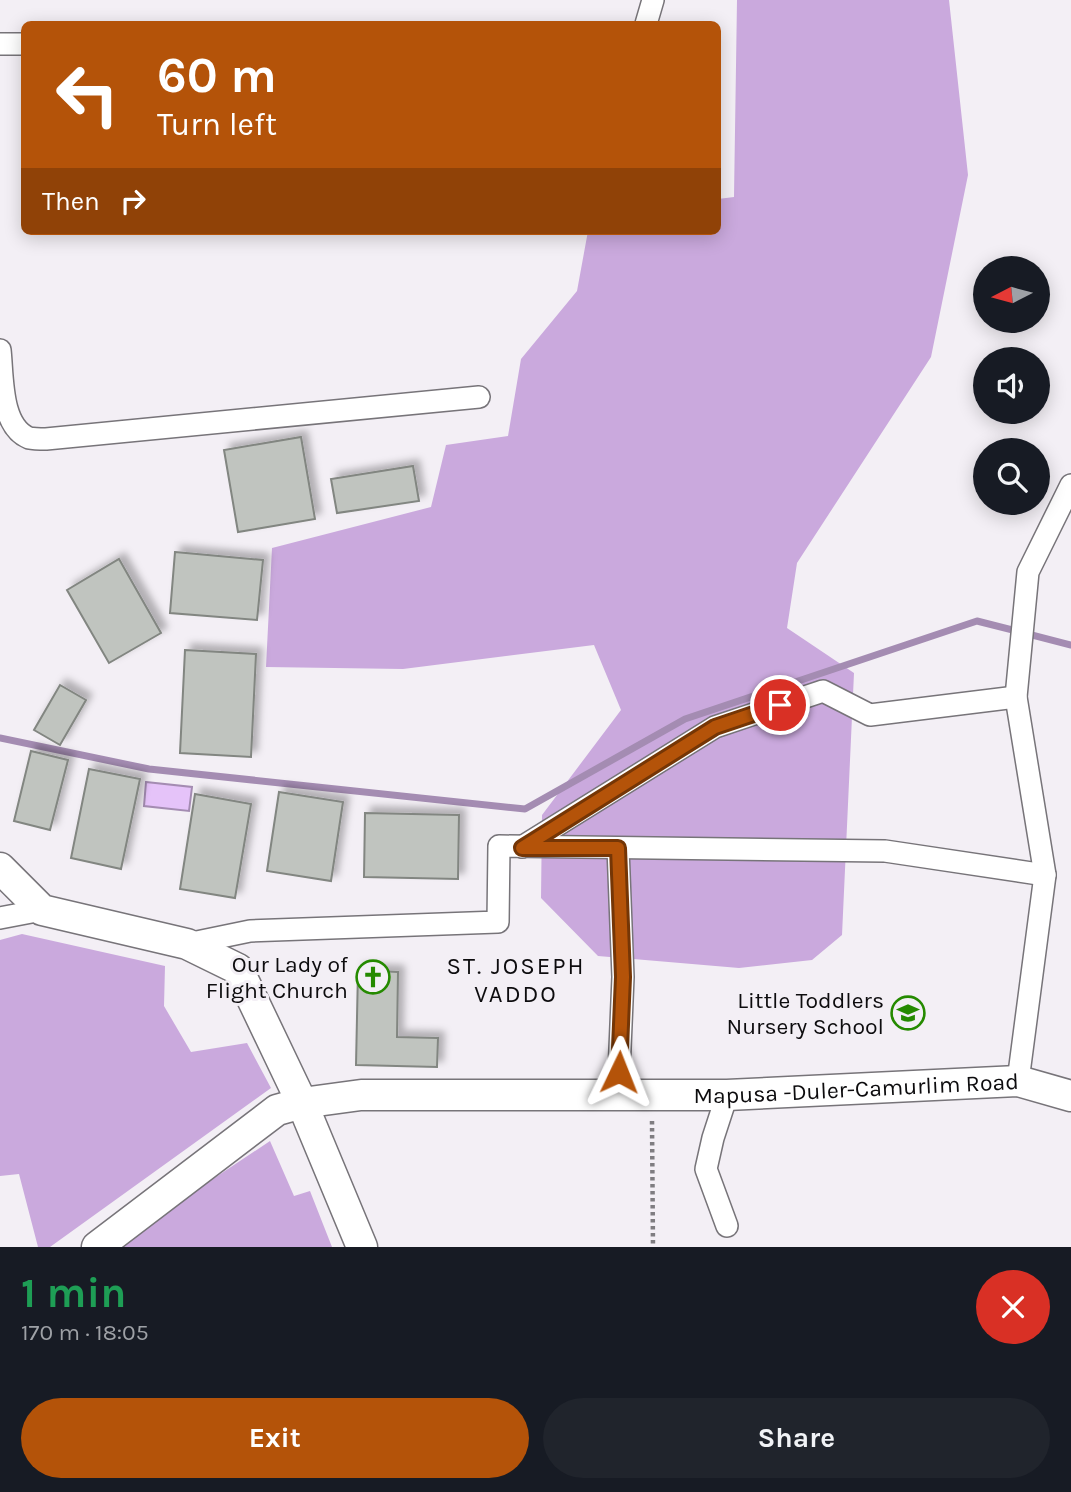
<!DOCTYPE html>
<meta charset="utf-8">
<style>
:root{--surface:#171b24;--page:#20242c;--text:#f1f3f6;--muted:#9ea1a6;--accent:#b45309}
body{margin:0;font-family:Karla,sans-serif;background:var(--page);color:var(--text);height:100vh;display:flex;flex-direction:column;font-size:26px;white-space:nowrap}
*{box-sizing:border-box;margin:0}
p{font-size:23px;color:var(--muted)}
.icon{flex:none;width:38px;height:38px;fill:none;stroke:currentColor;stroke-width:2;stroke-linecap:round;stroke-linejoin:round}
.map{position:relative;height:1247px;overflow:hidden}
.panel{display:flex;flex-direction:column;background:var(--surface);flex:1}
.panel>*{flex:none}
.hud{position:absolute;left:21px;top:21px;width:700px;height:214px;border-radius:10px;box-shadow:0 4px 18px #0003;background:#b45309;color:#fff;overflow:hidden}
.needle{width:46px;rotate:264deg}
.buttons{position:absolute;left:973px;top:256px;display:grid;gap:14px}
.buttons a{display:grid;place-items:center;width:77px;height:77px;border-radius:50%;background:var(--surface);box-shadow:0 4px 18px #0003;font-size:35px}
.pin{position:absolute;display:grid;place-items:center;width:60px;height:60px;color:#fff;margin:-30px;border:4px solid #fff;border-radius:50%;box-shadow:0 2px 7px #0007}
.me{position:absolute;width:77px;margin:-38px;rotate:2deg;stroke-linejoin:round;filter:drop-shadow(0 0 5px #0008)}
.turn{display:flex;align-items:center;gap:24px;height:147px;padding:0 21px;font-size:32px}
.turn .icon{width:91px;height:91px;stroke-width:2.5}
.turn b{display:block;font-size:49px;line-height:60px}
.then{display:flex;align-items:center;height:66px;padding:0 21px;background:#0003;gap:14px;font-size:26px}
.round{display:grid;place-items:center;flex:none;width:74px;height:74px;border-radius:37px;background:var(--page)}
.overview{display:flex;align-items:center;justify-content:space-between;height:119px;padding:0 21px}
h1{font-size:42px;font-weight:700;line-height:52px;color:#1e9e55}
.primary-button{display:flex;gap:14px;margin-top:auto;padding:14px 21px}
.primary-button a{flex:1;height:80px;border-radius:42px;background:var(--accent);color:#fff;font-size:28px;font-weight:700;line-height:80px;text-align:center}
.primary-button a+a{background:var(--page);color:var(--text)}
.map>svg:first-child{display:block}
.forest{fill:#caa9dd}
.water{fill:#e5c3f9;stroke:#a48cb2;stroke-width:2}
.lines{fill:none;stroke-linecap:round;stroke-linejoin:round}
.stream{stroke:#a48cb2;stroke-width:7}
.building{fill:#c0c4bf;stroke:#828681;stroke-width:2;filter:url(#shadow)}
.street-casing{stroke:#777479;stroke-width:24}
.secondary-casing{stroke:#777479;stroke-width:33}
.path{stroke:#7f7d81;stroke-width:4.5;stroke-dasharray:3.5 3.5;stroke-linecap:butt}
.street{stroke:#fff;stroke-width:21}
.secondary{stroke:#fff;stroke-width:30}
.route-casing{stroke:#753606;stroke-width:18}
.route{stroke:#b45309;stroke-width:12}
.labels{text-anchor:middle;dominant-baseline:central;stroke-width:6;stroke-linejoin:round;paint-order:stroke}
.poi-label{font-size:23px;fill:#0d0c0e;stroke:#f3eff5;text-anchor:end}
.street-label{font-size:23px;fill:#0d0c0e;stroke:#f3eff5}
.neighbourhood-label{font-size:24px;letter-spacing:2px;fill:#0d0c0e;stroke:#f3eff5}
</style>
<div class="map">
<svg width="1071" height="1247" viewBox="0 0 1071 1247">
<defs>
<filter id="shadow"><feDropShadow dx="6" dy="-6" stdDeviation="3.5" flood-color="#0004"/></filter>
</defs>
<rect width="100%" height="100%" fill="#f3eff5"/>
<g class="forest">
<polygon points="737,0 949,0 968,175 931,357 797,563 787,628 854,673 842,935 812,960 739,968 598,956 541,898 542,815 621,710 594,645 403,669 266,667 272,548 431,507 446,445 508,436 521,359 577,291 588,231 718,231 718,199 734,197"/>
<polygon points="22,934 165,966 164,1006 191,1052 247,1043 271,1088 50,1247 38,1247 19,1174 0,1176 0,940"/>
<polygon points="270,1141 294,1196 310,1191 332,1247 111,1247"/>
</g>
<polygon class="water" points="146,782 192,787 189,811 144,806"/>
<g class="lines">
<polyline class="stream" points="0,738 149,769 525,809 685,719 977,621 1071,645"/>
</g>
<g class="building">
<polygon points="301,437 315,519 238,532 224,450"/>
<polygon points="413,466 419,501 337,513 331,479"/>
<polygon points="175,552 263,560 257,620 170,613"/>
<polygon points="119,559 161,633 109,663 67,590"/>
<polygon points="185,650 256,654 251,757 180,753"/>
<polygon points="60,685 86,700 60,745 34,730"/>
<polygon points="31,751 68,760 50,830 14,821"/>
<polygon points="89,769 140,779 121,869 71,858"/>
<polygon points="279,792 343,802 331,881 267,871"/>
<polygon points="195,794 251,804 235,898 180,889"/>
<polygon points="365,813 459,815 458,879 364,877"/>
<polygon points="358,970 398,972 397,1037 438,1038 437,1067 356,1065"/>
</g>
<g class="lines">
<defs>
<g id="street">
<polyline points="646,24 653,0"/>
<polyline points="0,44 24,44"/>
<path d="M0,350C3,376 0,426 29,438C34,439 41,439 46,439L479,397"/>
<polyline points="522,847 715,727 823,691 870,715 1016,697"/>
<polyline points="618,848 623,977 618,1096"/>
<polyline points="0,918 42,910"/>
<polyline points="187,944 250,931 498,922 499,846 885,851 1045,875"/>
<polyline points="1018,1081 1045,875 1016,697 1028,572 1071,485"/>
<polyline points="727,1226 706,1169 713,1138 727,1095"/>
</g>
<g id="secondary">
<polyline points="0,868 42,910 187,944 238,969 302,1103 362,1247"/>
<path id="s1" d="M97,1247L277,1110L302,1103L361,1095H727L1018,1081L1071,1096"/>
</g>
</defs>
<use href="#street" class="street-casing"/>
<use href="#secondary" class="secondary-casing"/>
<polyline class="path" points="652,1121 653,1247"/>
<use href="#street" class="street"/>
<use href="#secondary" class="secondary"/>
</g>
<g class="lines">
<defs>
<polyline id="route" points="619,1072 623,977 618,848 522,848 715,727 780,705"/>
</defs>
<use href="#route" class="route-casing"/>
<use href="#route" class="route"/>
</g>
<defs>
<symbol id="church-ring" viewBox="-11 -11 22 22"><circle r="9.5" fill="#f3eff5" stroke="#258a00" stroke-width="1.5"/><path d="M-1.2-6h2.4v3.5h3.3v2.4h-3.3V6h-2.4V-.1h-3.3v-2.4h3.3Z" fill="#258a00"/></symbol>
<symbol id="school-ring" viewBox="-11 -11 22 22"><circle r="9.5" fill="#f3eff5" stroke="#258a00" stroke-width="1.5"/><path d="M0-5L7-2L0 1L-7-2ZM-4 1L0 2.5L4 1V4Q0 6-4 4Z" fill="#258a00"/></symbol>
</defs>
<g fill-rule="evenodd">
<use href="#church-ring" x="354" y="958" width="38" height="38"/>
<use href="#school-ring" x="889" y="994" width="38" height="38"/>
</g>
<g class="labels">
<g class="poi-label">
<text x="348" y="964">Our Lady of<tspan x="348" dy="26">Flight Church</tspan></text>
<text x="884" y="1000">Little Toddlers<tspan x="884" dy="26">Nursery School</tspan></text>
</g>
<g class="street-label">
<text stroke="none"><textPath href="#s1" startOffset="807">Mapusa -Duler-Camurlim Road</textPath></text>
</g>
<g class="neighbourhood-label">
<text x="516" y="966">ST. JOSEPH<tspan x="516" dy="28">VADDO</tspan></text>
</g>
</g>
</svg>
<div class="buttons">
<a><svg class="needle" viewBox="-14 -14 28 28"><path d="M0-13l5 13h-10z" fill="#e53935"/><path d="M0 13l5-13h-10z" fill="#9ea1a6"/></svg></a>
<a><svg class="icon" aria-label="sound" viewBox="0 0 24 24"><path d="M4 9h4l5-4v14l-5-4H4zM17 9q2 3 0 6"/></svg></a>
<a><svg class="icon" aria-label="search" viewBox="0 0 24 24"><circle cx="10" cy="10" r="6"/><path d="M15 15l6 6"/></svg></a>
</div>
<div class="pin" style="left:780px;top:705px;background:#d93025"><svg class="icon" aria-label="arrive" viewBox="0 0 24 24"><path d="M6 21V4h12l-3 4 3 4H6"/></svg></div>
<svg class="me" style="left:619px;top:1072px" viewBox="-20 -20 40 40"><path d="M0-17L14 15 0 8-14 15z" fill="#b45309" stroke="#fff" stroke-width="4"/></svg>
<div class="hud">
<div class="turn"><svg class="icon" aria-label="left" viewBox="0 0 24 24"><path d="M17 20v-9H6M10 6l-5 5 5 5"/></svg><div><b>60 m</b>Turn left</div></div>
<div class="then">Then<svg class="icon" aria-label="right" viewBox="0 0 24 24"><path d="M7 20v-9h11M14 6l5 5-5 5"/></svg></div>
</div>
</div>
<section class="panel">
<div class="overview"><div><h1>1 min</h1><p>170 m · 18:05</p></div><a class="round" style="background:#d93025;color:#fff"><svg class="icon" aria-label="close" viewBox="0 0 24 24"><path d="M6 6l12 12M18 6L6 18"/></svg></a></div>
<div class="primary-button"><a>Exit</a><a>Share</a></div>
</section>
